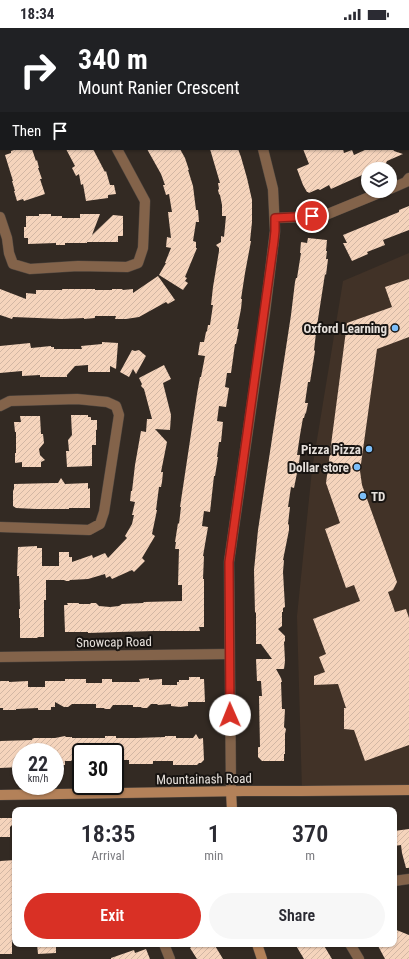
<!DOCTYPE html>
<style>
:root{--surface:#fff;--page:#f7f7f7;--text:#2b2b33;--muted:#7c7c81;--accent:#d93025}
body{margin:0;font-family:"Roboto Condensed",sans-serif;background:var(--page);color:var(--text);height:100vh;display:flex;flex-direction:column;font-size:15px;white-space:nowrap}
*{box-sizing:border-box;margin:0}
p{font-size:13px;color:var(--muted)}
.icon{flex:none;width:22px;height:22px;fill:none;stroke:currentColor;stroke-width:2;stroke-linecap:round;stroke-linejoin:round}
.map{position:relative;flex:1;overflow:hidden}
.sheet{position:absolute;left:12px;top:779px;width:385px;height:140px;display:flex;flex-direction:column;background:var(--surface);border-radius:8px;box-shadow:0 1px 3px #0004}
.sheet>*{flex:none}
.hud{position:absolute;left:0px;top:0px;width:409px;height:122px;box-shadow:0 1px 3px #0004;background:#202124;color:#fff;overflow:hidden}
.fabs{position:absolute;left:361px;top:134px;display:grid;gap:8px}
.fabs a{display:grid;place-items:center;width:36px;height:36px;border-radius:50%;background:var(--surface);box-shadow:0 1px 3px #0004;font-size:20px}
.speed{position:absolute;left:12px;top:715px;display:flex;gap:8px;font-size:20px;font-weight:700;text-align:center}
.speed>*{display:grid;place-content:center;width:52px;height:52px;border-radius:50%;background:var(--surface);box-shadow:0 1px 3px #0004;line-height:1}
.speed small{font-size:10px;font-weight:400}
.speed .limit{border:2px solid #111;border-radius:6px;background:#fff;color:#111}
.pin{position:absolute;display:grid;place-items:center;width:34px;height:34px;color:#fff;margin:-17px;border:2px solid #fff;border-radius:50%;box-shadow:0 1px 4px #0007}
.me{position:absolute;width:44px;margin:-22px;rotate:359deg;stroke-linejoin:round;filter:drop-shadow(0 0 3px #0008)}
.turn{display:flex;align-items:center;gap:14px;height:84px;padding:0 12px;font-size:18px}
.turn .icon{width:52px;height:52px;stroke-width:2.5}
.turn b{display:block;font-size:28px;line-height:34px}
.then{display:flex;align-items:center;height:38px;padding:0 12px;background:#0003;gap:8px;font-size:15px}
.eta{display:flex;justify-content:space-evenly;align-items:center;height:68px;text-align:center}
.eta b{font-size:24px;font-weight:600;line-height:28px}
.cta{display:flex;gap:8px;margin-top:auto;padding:8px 12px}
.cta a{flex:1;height:46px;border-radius:24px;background:var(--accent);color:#fff;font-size:16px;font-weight:600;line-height:46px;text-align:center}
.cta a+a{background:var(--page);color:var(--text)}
.status{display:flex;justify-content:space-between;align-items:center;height:28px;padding:0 20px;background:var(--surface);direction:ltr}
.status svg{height:11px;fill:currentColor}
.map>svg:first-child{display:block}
.built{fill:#413227}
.building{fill:url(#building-hatch)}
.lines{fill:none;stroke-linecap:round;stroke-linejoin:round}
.street-casing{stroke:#504740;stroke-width:11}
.secondary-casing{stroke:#504740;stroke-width:11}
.street{stroke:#83634a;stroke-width:10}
.secondary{stroke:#b38159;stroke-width:10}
.route-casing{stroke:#8d1f18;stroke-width:10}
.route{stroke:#d93025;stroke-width:7}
.poi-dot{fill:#7cbef9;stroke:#181411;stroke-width:1.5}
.labels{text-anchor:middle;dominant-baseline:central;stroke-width:4;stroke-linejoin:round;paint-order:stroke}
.poi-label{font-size:13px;font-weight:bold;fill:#e6e0db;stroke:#181411;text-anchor:end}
.street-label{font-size:13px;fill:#e6e0db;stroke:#181411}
</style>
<div class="status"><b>18:34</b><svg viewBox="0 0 49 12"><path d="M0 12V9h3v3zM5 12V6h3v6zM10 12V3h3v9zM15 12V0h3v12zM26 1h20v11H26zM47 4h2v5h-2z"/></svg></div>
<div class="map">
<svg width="409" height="931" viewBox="0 0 409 931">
<defs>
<pattern id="building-hatch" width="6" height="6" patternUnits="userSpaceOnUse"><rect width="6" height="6" fill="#f5d4bc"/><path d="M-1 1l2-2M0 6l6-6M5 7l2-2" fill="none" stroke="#d2b7a4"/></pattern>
</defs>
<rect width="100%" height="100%" fill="#332a23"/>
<polygon class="built" points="409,225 409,762 302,763 297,588 312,442 343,253"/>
<g class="building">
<polygon points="17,121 32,121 36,133 37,132 39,140 38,140 42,151 40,151 45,166 24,173 23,171 17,173 14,163 15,163 12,153 13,153 5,127 11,125 11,123"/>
<polygon points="66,121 93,121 105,144 106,143 110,157 114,157 116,166 108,167 108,170 86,173 83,156 81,157 79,146 76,148 72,140 75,138"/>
<polygon points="147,121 180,121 185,130 189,142 188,142 193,158 196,182 198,182 199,194 196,194 193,213 196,214 196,220 197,220 185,249 187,250 185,253 188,255 183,262 159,247 166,235 165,235 171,220 166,219 167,209 171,210 168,184 172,184 169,166 166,167 163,157 165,157 161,146"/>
<polygon points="210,121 238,121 241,129 247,150 252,172 252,194 250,213 251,213 245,245 241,271 242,271 241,281 237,301 239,301 236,316 235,316 231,345 227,345 225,359 229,360 226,379 219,378 217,393 223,394 221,414 219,414 217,429 218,429 215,448 214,448 210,484 204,483 202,498 208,499 203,528 204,528 203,551 204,551 204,599 199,599 200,603 154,603 118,604 88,605 88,604 65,604 64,577 68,577 67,575 79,575 79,576 90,576 91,575 96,575 99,578 110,579 119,578 122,576 143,575 144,574 182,573 182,557 178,557 179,521 175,521 176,514 175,514 178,495 179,496 181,479 180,479 197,366 200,349 201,349 205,328 198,327 200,314 204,314 206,304 207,303 208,297 210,297 213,277 211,277 213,259 219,223 219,220 216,217 221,214 221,208 224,209 226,188 222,188 222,177 220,167 219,166 218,162 219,161 218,155 220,155"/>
<polygon points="303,121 343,121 344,125 352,122 354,127 367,121 393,121 394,123 403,126 387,133 386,135 373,141 368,141 368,143 360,148 331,161 329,157 320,162 318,161 309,165 308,164 307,164 303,157 297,141 309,136"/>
<polygon points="409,178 409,202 383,212 385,217 367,224 368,226 352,233 343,215 347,215 343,207 399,184 399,182"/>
<polygon points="39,186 51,186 51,188 62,188 62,190 80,190 80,186 100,186 92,207 113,187 123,188 123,208 118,208 118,214 87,214 87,215 65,215 65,217 56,217 56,215 28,216 28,210 24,210 24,199 26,199 26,188 39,188"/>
<polygon points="308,210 327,212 326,223 327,223 326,231 328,231 326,247 325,246 316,304 316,305 314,322 315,323 310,354 308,354 305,375 308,375 306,385 305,386 304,390 303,390 300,407 297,427 300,427 299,435 294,460 291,459 288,479 290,479 288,496 289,497 289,502 283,532 284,532 283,544 285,579 283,580 283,584 282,584 282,598 278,601 285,608 285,613 284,614 285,633 284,641 276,641 281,650 282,654 281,654 282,681 285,681 284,699 286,701 285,706 285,726 284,726 284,733 262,733 258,729 258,719 260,719 259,668 262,668 261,653 257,653 256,631 272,631 261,616 256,616 256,584 255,585 254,542 258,502 291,287 295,254 296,250 297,250 301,225 300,225 301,214 307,215"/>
<polygon points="158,248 175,272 168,276 166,274 139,289 126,291 115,291 116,288 95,288 95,290 84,291 84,290 62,291 13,289 12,291 0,287 0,261 26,271 26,265 36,266 36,262 62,262 62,261 95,261 95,262 112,262 112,261 122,261 123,262 133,261 133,265"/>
<polygon points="409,251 409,309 377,321 360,443 362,457 397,554 393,562 388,564 395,584 406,581 409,590 409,717 365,733 354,702 344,701 344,680 346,680 338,656 314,657 314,648 325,644 319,629 326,626 313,591 360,573 354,557 346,560 325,501 340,495 326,455 347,295 392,279 385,259"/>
<polygon points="102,314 118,315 116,341 110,338 110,344 88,344 88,337 75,338 67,347 67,349 40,349 40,347 22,348 22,343 0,345 0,318 30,315 31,320 51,318 51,319 54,319 54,321 82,321 81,318 102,316"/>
<polygon points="132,322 135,323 139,322 146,328 136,346 133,341 129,349 120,344"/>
<polygon points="164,337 171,351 163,355 171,387 170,402 155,401 167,414 161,444 163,444 162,454 161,459 159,459 156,482 157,482 152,506 155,508 142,530 145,533 134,544 132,542 112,551 110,548 106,550 105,546 88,551 70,552 69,553 66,553 64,552 46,552 46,572 44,572 44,609 38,609 37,610 20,610 20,590 19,590 19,581 20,581 19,548 17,548 18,519 37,518 37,520 42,520 42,538 59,538 59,524 69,524 69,529 72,529 72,534 92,527 93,530 105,525 108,530 127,510 125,508 132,496 134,487 132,487 135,474 130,473 131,463 132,463 135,437 141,403 146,404 147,391 152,391 144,361 141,358 142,356 139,350"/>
<polygon points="71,387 88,387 88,389 91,389 91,392 97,392 97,402 96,402 96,417 92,417 92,438 67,439 66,423 69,423 68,412 72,407"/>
<polygon points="20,388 40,388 41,406 43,406 44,415 39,421 40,427 45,432 41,434 41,439 22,439 22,434 15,435 15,425 16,425 16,404 15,404 14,394 21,394"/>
<polygon points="61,450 65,456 88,455 88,461 90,460 90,480 69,480 69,481 36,481 16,480 13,478 13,463 14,461 14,456 54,455 58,455"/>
<polygon points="189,649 200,649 200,651 204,651 205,674 188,674 188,678 180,679 171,678 171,676 158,677 157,676 151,676 147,680 142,680 141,679 133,679 133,677 113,677 110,681 105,681 104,680 96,680 96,676 72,676 68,679 64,679 55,674 55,679 51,679 51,682 38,682 38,680 16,681 16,682 3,682 3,680 0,680 0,653 9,653 9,654 28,653 28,659 45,659 45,653 65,653 65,651 86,651 86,655 102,655 102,651 112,651 112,654 140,654 139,651 149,650 149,652 162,651 162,657 177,657 177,654 179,654 179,652 189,652"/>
<polygon points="196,706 199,711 203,710 204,732 201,735 199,735 197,737 173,737 173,733 153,733 153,736 129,736 129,732 122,732 119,728 115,729 115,724 81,724 81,736 75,730 71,733 65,733 65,737 55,737 55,724 21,724 21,739 0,740 0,713 32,712 32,711 34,710 55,710 65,708 66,709 72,709 72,710 105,710 105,708 116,708 116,710 137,710 165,709 165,708 176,708 176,710 193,710"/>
<polygon points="0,790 12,790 12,797 10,799 10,809 0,809"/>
<polygon points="409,801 409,840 406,840 402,825 401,817 394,818 394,803"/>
<polygon points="15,832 15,886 13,886 15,910 12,912 12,926 0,926 0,833"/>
<polygon points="394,901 409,907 409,931 385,931 377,916 394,916"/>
<polygon points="37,916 56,916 56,925 38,926"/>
<polygon points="190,916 214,916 223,931 197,931 190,920 191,919"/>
<polygon points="295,916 323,916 332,931 304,931"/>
<polygon points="146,921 150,931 111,931 111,930 134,922 135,925"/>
</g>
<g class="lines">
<defs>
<g id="street">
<polyline points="198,0 199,1"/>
<polyline points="347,0 348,1"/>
<polyline points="0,28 1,28"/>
<polyline points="408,112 409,114"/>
<polyline points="390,161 406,154 409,150"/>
<polyline points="0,189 7,210 9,225 13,236 30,241 78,238 127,239 138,235 143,220 145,173 117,121"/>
<polyline points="275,190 323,188 384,163"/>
<polyline points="0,378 10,373 77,371 107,374 116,378 119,387 104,484 100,496 89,502 0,499"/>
<polyline points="0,629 229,626"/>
<polyline points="231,763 229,534 265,284 275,203 273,161 263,121"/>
<polyline points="394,853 409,851"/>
<polyline points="164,916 170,931"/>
<polyline points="350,916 359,931"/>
</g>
<g id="secondary">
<polyline points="231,763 232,782"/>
<polyline points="0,767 244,763 302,763 409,762"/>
<polyline points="257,916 262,931"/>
</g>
</defs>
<use href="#street" class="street-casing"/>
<use href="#secondary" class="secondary-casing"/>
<use href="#street" class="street"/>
<use href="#secondary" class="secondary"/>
</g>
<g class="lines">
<defs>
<polyline id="route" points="230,687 229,534 274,213 275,203 275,190 312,188"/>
</defs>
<use href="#route" class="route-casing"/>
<use href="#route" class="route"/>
</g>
<g class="poi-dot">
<circle cx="395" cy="300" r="4"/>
<circle cx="369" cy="421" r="4"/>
<circle cx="357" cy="439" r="4"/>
<circle cx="363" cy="468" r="4"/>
</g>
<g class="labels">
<g class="poi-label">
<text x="387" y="300">Oxford Learning</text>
<text x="361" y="421">Pizza Pizza</text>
<text x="349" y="439">Dollar store</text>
<text x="371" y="468" text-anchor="start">TD</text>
</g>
<g class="street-label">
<text transform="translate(114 614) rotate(-1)">Snowcap Road</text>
<text transform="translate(204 751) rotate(-1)">Mountainash Road</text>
</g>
</g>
</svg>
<div class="fabs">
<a><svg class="icon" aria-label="layers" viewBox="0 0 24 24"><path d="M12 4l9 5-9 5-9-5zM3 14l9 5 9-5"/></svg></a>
</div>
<div class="speed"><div>22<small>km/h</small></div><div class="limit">30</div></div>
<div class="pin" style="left:312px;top:188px;background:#d93025"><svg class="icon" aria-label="arrive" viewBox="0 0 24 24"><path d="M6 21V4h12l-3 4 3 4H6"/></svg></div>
<svg class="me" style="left:230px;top:687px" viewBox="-20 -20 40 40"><circle r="19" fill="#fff"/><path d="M0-13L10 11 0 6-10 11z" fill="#d93025"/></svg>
<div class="hud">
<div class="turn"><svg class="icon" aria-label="right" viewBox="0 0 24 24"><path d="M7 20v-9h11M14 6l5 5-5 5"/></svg><div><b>340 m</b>Mount Ranier Crescent</div></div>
<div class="then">Then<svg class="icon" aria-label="arrive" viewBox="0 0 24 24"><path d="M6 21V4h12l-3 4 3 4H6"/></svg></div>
</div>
<section class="sheet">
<div class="eta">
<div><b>18:35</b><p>Arrival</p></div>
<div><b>1</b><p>min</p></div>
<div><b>370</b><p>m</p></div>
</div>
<div class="cta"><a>Exit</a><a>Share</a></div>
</section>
</div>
